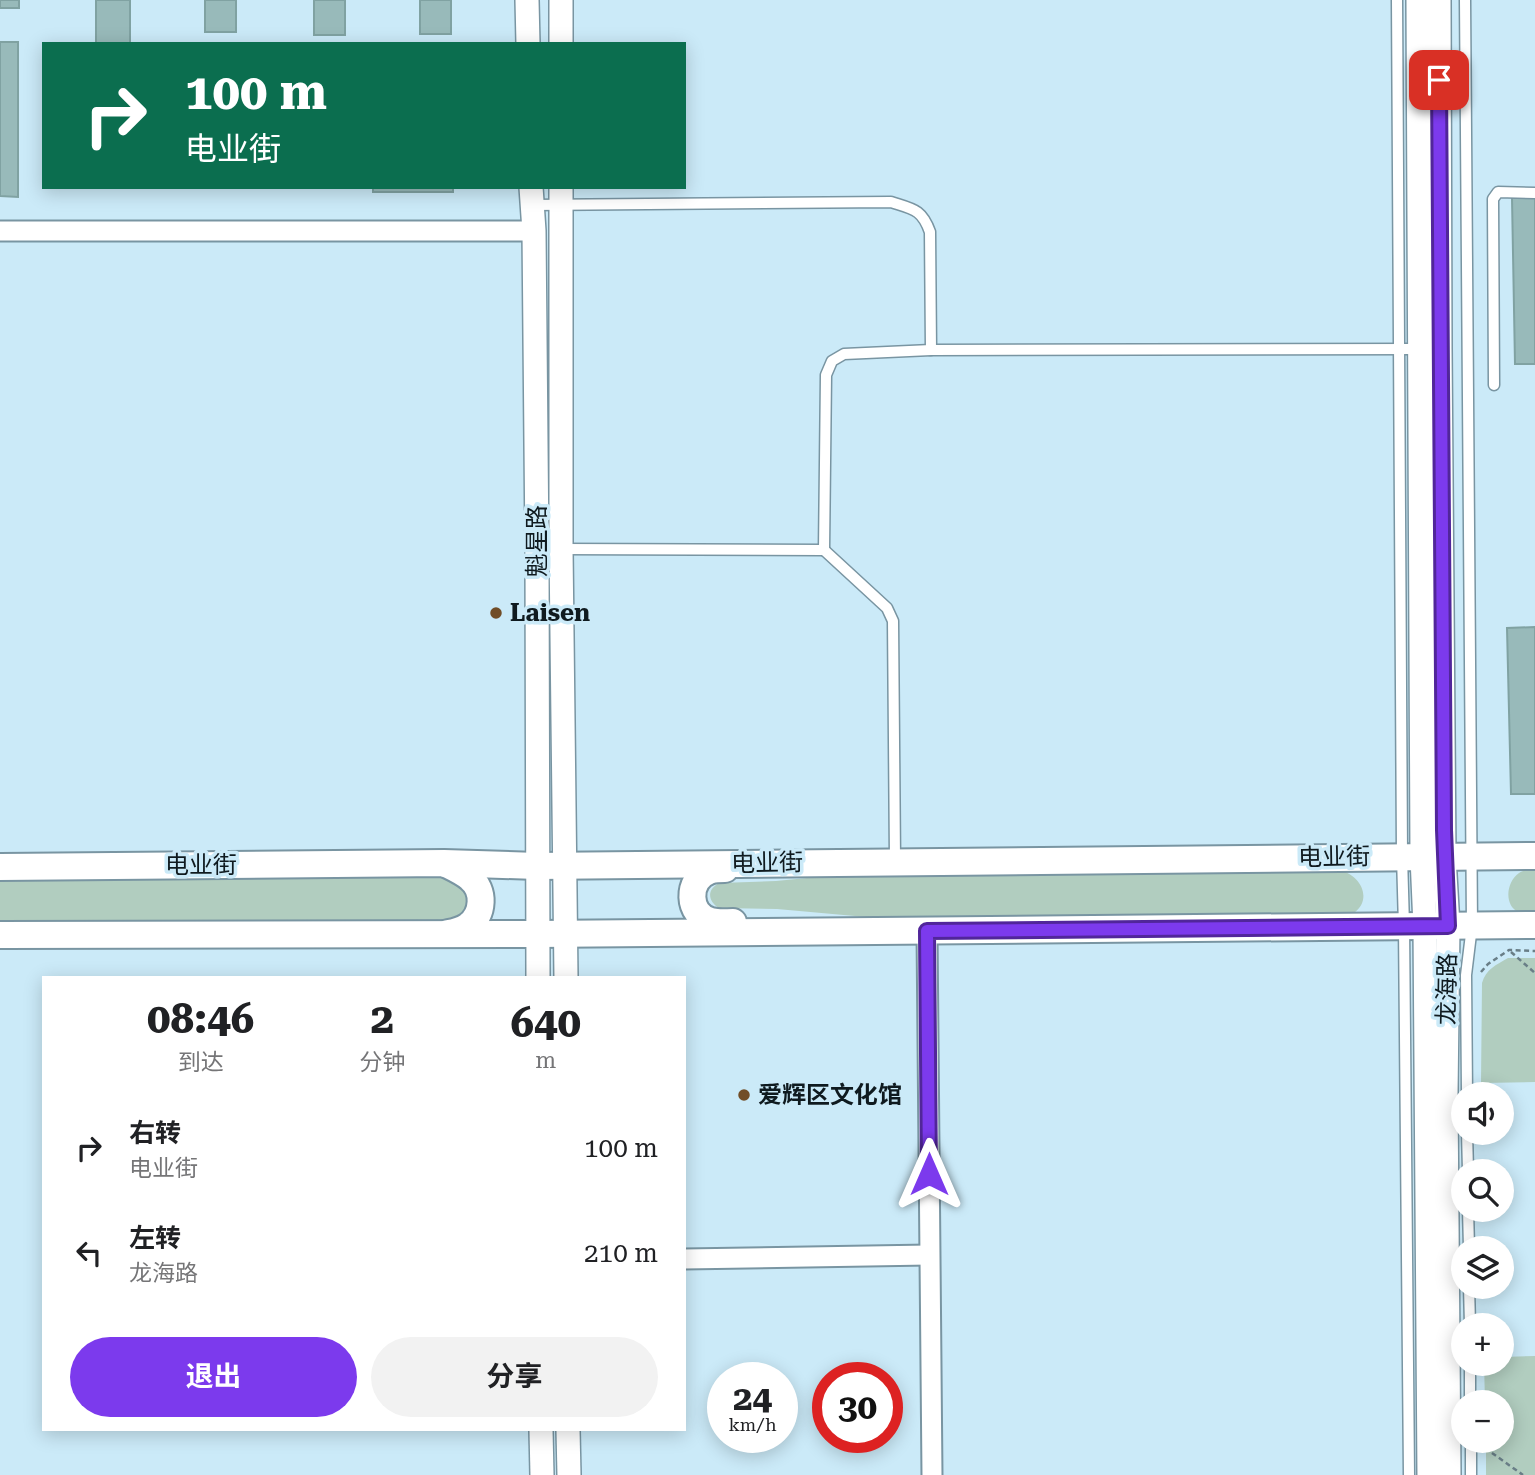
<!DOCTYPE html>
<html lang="zh">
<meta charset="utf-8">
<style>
:root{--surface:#fff;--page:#f2f2f2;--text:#202124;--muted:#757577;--accent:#7c3aed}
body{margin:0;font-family:"Roboto Serif","Noto Sans SC",serif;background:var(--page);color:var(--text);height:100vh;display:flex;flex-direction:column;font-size:26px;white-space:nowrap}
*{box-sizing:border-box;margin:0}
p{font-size:23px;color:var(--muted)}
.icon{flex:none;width:38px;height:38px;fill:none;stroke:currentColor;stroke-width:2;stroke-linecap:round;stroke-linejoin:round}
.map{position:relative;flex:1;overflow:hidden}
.drawer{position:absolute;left:42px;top:976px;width:644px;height:455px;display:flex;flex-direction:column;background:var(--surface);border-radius:0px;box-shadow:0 4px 18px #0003}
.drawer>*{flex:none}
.guide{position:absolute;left:42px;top:42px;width:644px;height:147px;border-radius:0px;box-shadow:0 4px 18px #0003;background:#0b6e4f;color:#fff;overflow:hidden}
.buttons{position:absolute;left:1451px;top:1082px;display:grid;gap:14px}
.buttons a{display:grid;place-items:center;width:63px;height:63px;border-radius:50%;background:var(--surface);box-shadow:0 4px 18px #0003;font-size:35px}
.speed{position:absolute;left:707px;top:1362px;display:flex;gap:14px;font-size:35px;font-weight:700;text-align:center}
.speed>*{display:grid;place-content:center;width:91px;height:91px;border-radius:50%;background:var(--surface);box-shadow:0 4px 18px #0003;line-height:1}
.speed small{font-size:18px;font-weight:400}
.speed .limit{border:10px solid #d22;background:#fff;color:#111}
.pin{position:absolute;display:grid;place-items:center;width:60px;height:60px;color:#fff;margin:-30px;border-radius:14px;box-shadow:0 4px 10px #0006}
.me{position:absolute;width:77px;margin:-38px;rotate:0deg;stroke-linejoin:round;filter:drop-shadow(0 0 5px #0008)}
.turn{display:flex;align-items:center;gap:24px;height:147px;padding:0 28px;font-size:32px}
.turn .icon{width:91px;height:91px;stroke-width:2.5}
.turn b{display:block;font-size:49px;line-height:60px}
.eta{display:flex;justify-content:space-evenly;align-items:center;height:119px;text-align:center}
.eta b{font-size:42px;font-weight:700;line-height:49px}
.primary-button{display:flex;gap:14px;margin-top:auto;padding:14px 28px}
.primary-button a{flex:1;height:80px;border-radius:42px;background:var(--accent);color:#fff;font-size:28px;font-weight:700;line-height:80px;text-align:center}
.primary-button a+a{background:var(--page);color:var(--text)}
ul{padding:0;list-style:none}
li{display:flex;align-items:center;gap:21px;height:105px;padding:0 28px}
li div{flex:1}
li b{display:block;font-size:26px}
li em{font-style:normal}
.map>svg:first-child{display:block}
.green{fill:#b1cdbf}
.building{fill:#98baba;stroke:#80a2a2;stroke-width:2}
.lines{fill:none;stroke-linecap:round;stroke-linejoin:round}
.service-casing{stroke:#7995a2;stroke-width:13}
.minor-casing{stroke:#7995a2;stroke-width:23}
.tertiary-casing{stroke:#7995a2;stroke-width:26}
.secondary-casing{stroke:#7995a2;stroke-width:30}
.path{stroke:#697e87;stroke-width:2.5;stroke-dasharray:5 3.5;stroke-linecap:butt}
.service{stroke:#fff;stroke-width:10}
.minor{stroke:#fff;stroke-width:19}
.tertiary{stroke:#fff;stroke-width:23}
.secondary{stroke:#fff;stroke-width:26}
.route-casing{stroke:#51269a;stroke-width:18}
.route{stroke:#7c3aed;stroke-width:12}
.poi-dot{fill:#714d27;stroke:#cbeaf8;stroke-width:2.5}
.labels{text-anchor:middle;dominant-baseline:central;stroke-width:7;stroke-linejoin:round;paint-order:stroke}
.street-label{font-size:24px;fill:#0f1a1f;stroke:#cbeaf8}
.poi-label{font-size:24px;font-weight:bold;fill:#0f1a1f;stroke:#cbeaf8;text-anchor:start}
</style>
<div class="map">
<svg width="1535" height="1475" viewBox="0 0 1535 1475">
<rect width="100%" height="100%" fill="#cbeaf8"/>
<g class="green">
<path d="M1535,869V917C1530,916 1523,915 1518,912C1504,905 1506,882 1519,873C1524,870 1529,870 1535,869Z"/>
<path d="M1338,870C1359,873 1374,898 1354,913C1350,916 1343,918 1338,919L866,917L777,909L719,908C707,901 707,888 720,883L776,881L869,872Z"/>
<polygon points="452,877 473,900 457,922 0,924 0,880"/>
<path d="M1508,958H1535V1082L1481,1083L1482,983C1486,969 1496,965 1508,958Z"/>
<polygon points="1535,1356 1535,1475 1486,1475 1486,1440 1502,1440 1502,1402 1485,1402 1484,1363 1502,1363 1502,1357"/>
</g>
<g class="building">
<rect x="0" y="0" width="19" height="8"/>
<rect x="96" y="0" width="34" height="44"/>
<rect x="205" y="0" width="31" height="32"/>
<rect x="314" y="0" width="31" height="35"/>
<rect x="420" y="0" width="31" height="34"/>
<polygon points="0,42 18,42 18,197 0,196"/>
<rect x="373" y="187" width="80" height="5"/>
<polygon points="1535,197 1535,364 1515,364 1512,198"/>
<polygon points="1535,627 1535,794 1511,794 1507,628"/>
</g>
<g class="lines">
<defs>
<g id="service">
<polyline points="1397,0 1402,856 1404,926 1409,1475"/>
<polyline points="1465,0 1472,926 1466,975 1467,1094"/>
<path d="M531,205L891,202C913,209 922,209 930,232L931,350"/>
<polyline points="1494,385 1493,199 1498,192 1535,193"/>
<polyline points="561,549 824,550 826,375 832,361 844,354 931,350 1422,349"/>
<polyline points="824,550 887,608 893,621 895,860"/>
<polyline points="1467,1132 1468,1171"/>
<polyline points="1468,1209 1469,1248"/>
<polyline points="1469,1286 1470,1325"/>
<polyline points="1470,1363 1470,1402"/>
<polyline points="1471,1440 1471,1475"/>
</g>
<g id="minor">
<polyline points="0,231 534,231"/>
<polyline points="927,931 932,1475"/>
<polyline points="684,1259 929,1255"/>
</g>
<g id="tertiary">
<polyline points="527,0 528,44"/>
<polyline points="1418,0 1422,857 1425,926 1429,1475"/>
<polyline points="1439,0 1440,349 1444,857 1448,926 1446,1095 1449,1475"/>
<polyline points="561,44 561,0"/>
<polyline points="531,187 534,231 537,549 538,978"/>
<polyline points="561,187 561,549 566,978"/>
<polyline points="541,1430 542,1475"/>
<polyline points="568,1430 569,1475"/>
</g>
<g id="secondary">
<path d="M446,864C454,868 463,872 470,878C485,890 484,914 468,926C462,930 455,932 448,933"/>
<polyline points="0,867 444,863 537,866 1535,856"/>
<path d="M725,869C720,869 714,869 709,871C686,880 687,915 711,921C718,923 726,922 733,922"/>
<polyline points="0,935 537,934 1535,925"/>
</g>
</defs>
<use href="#service" class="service-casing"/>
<use href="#minor" class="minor-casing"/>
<use href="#tertiary" class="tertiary-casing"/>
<use href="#secondary" class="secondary-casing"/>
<g class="path">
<polyline points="1511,952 1535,973"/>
<polyline points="1481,972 1488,964 1509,950 1535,951"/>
<polyline points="1485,1448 1523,1475"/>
</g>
<use href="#service" class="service"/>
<use href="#minor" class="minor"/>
<use href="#tertiary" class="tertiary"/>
<use href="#secondary" class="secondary"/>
</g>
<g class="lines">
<defs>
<polyline id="route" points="929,1174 927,931 1448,926 1444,830 1439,80"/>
</defs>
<use href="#route" class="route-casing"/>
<use href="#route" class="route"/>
</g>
<g class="poi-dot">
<circle cx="496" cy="613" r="7"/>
<circle cx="744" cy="1095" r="7"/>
</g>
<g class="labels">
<g class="street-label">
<text transform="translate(537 541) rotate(-90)">魁星路</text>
<text transform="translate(1334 857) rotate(-1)">电业街</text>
<text transform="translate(767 863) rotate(-1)">电业街</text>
<text x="201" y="865">电业街</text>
<text transform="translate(1447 989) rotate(-89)">龙海路</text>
</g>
<g class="poi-label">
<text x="510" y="613">Laisen</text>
<text x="758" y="1095">爱辉区文化馆</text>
</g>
</g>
</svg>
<div class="buttons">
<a><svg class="icon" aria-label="sound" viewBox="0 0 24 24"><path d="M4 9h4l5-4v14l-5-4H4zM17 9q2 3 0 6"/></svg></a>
<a><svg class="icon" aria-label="search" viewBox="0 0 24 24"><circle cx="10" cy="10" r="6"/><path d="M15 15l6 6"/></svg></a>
<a><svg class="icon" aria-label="layers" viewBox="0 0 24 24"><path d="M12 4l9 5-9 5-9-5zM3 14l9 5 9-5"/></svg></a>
<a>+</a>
<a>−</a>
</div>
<div class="speed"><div>24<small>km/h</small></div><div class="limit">30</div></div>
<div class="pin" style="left:1439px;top:80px;background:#d93025"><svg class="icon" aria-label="arrive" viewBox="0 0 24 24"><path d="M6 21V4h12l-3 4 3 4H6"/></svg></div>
<svg class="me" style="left:929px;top:1174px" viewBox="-20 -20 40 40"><path d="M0-17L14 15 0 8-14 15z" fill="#7c3aed" stroke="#fff" stroke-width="4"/></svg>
<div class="guide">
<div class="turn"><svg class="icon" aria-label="right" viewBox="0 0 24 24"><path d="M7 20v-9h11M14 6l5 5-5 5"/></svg><div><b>100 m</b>电业街</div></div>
</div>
<section class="drawer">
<div class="eta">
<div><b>08:46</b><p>到达</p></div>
<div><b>2</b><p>分钟</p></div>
<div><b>640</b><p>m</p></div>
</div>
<ul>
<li><svg class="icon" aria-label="right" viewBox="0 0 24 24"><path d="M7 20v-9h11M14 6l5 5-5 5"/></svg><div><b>右转</b><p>电业街</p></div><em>100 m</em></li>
<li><svg class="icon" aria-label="left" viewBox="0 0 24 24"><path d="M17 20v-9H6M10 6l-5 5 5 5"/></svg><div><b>左转</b><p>龙海路</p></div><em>210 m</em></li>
</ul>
<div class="primary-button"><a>退出</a><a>分享</a></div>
</section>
</div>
